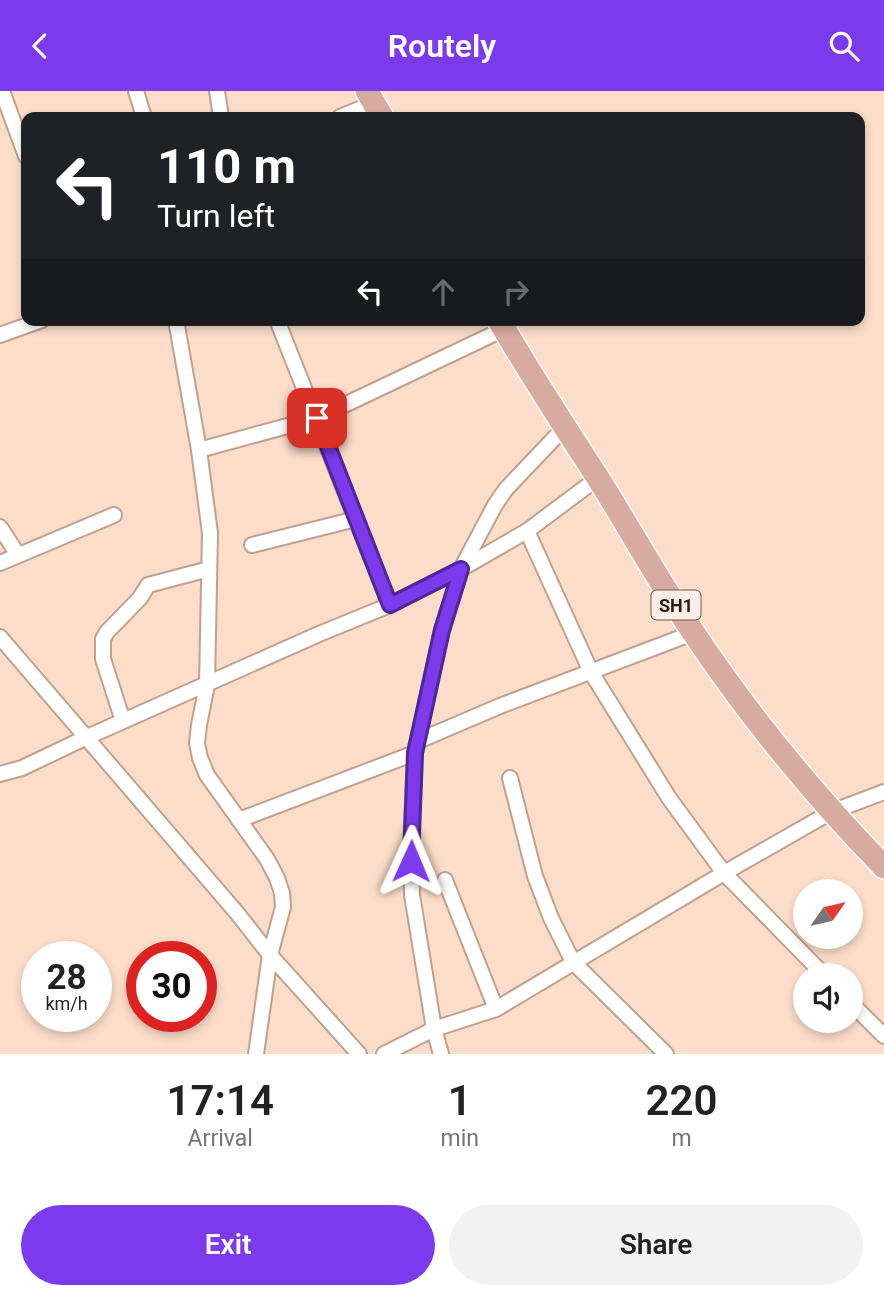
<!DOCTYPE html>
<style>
:root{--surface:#fff;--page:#f2f2f2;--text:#222;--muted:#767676;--accent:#7c3aed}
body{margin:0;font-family:Roboto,sans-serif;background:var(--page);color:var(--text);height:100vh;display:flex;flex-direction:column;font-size:26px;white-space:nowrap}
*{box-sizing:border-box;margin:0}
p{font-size:23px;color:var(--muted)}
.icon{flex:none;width:38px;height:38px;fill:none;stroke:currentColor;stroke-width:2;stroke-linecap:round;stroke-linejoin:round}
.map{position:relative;height:963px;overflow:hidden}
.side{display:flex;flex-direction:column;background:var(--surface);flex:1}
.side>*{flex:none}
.top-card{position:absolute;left:21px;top:21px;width:844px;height:214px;border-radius:14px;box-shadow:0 4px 10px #0003;background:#202124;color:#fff;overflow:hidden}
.needle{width:46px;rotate:56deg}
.controls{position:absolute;left:793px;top:788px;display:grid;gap:14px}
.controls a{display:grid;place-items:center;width:70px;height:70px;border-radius:50%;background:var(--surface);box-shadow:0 4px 10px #0003;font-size:35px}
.speed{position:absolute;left:21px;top:850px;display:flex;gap:14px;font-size:35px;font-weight:700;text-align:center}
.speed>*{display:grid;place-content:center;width:91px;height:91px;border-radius:50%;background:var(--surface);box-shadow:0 4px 10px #0003;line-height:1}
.speed small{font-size:18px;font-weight:400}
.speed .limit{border:10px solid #d22;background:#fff;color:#111}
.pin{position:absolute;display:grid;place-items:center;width:60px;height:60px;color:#fff;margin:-30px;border-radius:14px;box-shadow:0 4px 10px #0006}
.me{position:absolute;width:77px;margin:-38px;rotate:1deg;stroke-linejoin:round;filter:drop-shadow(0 0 5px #0008)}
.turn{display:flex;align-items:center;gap:24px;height:147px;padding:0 21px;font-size:32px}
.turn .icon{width:91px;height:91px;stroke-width:2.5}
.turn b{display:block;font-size:49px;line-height:60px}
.lanes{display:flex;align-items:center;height:66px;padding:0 21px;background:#0003;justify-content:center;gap:35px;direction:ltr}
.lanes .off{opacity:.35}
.eta{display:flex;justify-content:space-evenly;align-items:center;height:119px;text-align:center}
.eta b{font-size:42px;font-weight:600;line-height:49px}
.cta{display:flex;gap:14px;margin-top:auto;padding:14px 21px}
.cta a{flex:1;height:80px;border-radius:42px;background:var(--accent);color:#fff;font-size:28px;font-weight:600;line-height:80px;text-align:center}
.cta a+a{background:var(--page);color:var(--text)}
header{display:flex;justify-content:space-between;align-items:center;height:91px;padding:0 21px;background:var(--accent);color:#fff;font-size:32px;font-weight:600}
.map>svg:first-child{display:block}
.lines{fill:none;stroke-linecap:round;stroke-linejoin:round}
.minor-casing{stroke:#bfa190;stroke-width:18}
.primary-casing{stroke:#fff;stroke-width:26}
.minor{stroke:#fff;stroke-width:14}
.primary{stroke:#d8aba1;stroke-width:23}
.route-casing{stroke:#51269a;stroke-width:18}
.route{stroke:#7c3aed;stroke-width:12}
.labels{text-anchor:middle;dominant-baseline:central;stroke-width:6;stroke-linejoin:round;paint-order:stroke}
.shield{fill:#fbeee7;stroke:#685c55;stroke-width:2}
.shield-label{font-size:18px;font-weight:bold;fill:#291d17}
</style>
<header><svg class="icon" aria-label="back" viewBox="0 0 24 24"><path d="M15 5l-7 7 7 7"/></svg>Routely<svg class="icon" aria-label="search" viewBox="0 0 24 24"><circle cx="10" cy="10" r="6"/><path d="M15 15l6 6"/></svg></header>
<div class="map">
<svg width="884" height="963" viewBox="0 0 884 963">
<rect width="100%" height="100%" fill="#fcddca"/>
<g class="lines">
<defs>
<g id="minor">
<polyline points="2,0 26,65"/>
<polyline points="136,0 144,26"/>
<polyline points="217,0 221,26"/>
<polyline points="340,26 374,12"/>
<polyline points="176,229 199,359 210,442 207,594 199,634 197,652 200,667 207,684 267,768 277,787 282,802 283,816 270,864"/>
<polyline points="277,229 390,514"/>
<polyline points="0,244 42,229"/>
<polyline points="199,359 317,327 504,238"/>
<polyline points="0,436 18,464"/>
<polyline points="527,440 591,581 669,707 724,782 824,884"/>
<polyline points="252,454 356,428"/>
<polyline points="0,472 114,424"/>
<polyline points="0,546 237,822 270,864"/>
<polyline points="123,630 103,568 103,548 107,541 140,507 148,494 209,478"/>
<polyline points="418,650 500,615 693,542"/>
<polyline points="0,683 22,677 85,647 319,543 390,514 461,478 527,440 598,387"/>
<polyline points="510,687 535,785 551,827 573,871 666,963"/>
<polyline points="239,729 415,662"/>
<polyline points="445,789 496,918"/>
<polyline points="850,911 884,945"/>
<polyline points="256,963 270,864 359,963"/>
<polyline points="384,963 434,938 496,918 724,782 831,721 884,701"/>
<polyline points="441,963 434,938 412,804 411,755 415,662 442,539 461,478 495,414 506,398 564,337"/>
</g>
<g id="primary">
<polyline points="367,0 382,26"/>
<path d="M499,229C530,283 564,335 598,387C630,438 659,491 693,541C749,625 814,704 884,776"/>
</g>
</defs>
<use href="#minor" class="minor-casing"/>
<use href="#primary" class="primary-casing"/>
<use href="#minor" class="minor"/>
<use href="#primary" class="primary"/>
</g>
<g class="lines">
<defs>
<polyline id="route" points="317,327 390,514 461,478 442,539 415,662 411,770"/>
</defs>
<use href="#route" class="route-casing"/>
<use href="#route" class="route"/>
</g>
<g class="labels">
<rect class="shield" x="651.5" y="499.5" width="49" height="29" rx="5"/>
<g class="shield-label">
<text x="676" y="514">SH1</text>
</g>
</g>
</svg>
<div class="controls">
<a><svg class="needle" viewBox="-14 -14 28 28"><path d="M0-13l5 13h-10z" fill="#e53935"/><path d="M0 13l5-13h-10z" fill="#767676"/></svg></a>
<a><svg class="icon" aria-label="sound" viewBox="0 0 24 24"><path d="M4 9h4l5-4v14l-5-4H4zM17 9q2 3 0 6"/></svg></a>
</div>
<div class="speed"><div>28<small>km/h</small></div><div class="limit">30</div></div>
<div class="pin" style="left:317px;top:327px;background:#d93025"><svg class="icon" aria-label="arrive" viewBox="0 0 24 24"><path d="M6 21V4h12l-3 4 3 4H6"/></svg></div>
<svg class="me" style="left:411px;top:770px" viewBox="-20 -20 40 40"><path d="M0-17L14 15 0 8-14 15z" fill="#7c3aed" stroke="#fff" stroke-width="4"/></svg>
<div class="top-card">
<div class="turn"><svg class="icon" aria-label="left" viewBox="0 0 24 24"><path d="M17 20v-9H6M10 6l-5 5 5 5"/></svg><div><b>110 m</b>Turn left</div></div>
<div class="lanes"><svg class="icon" aria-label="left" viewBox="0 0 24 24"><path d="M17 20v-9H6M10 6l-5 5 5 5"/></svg><svg class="icon off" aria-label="ahead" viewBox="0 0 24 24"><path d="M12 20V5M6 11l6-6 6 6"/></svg><svg class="icon off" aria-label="right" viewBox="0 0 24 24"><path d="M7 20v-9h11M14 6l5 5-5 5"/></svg></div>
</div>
</div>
<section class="side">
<div class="eta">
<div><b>17:14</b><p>Arrival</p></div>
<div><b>1</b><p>min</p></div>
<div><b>220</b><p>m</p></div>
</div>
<div class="cta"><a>Exit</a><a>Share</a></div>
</section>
